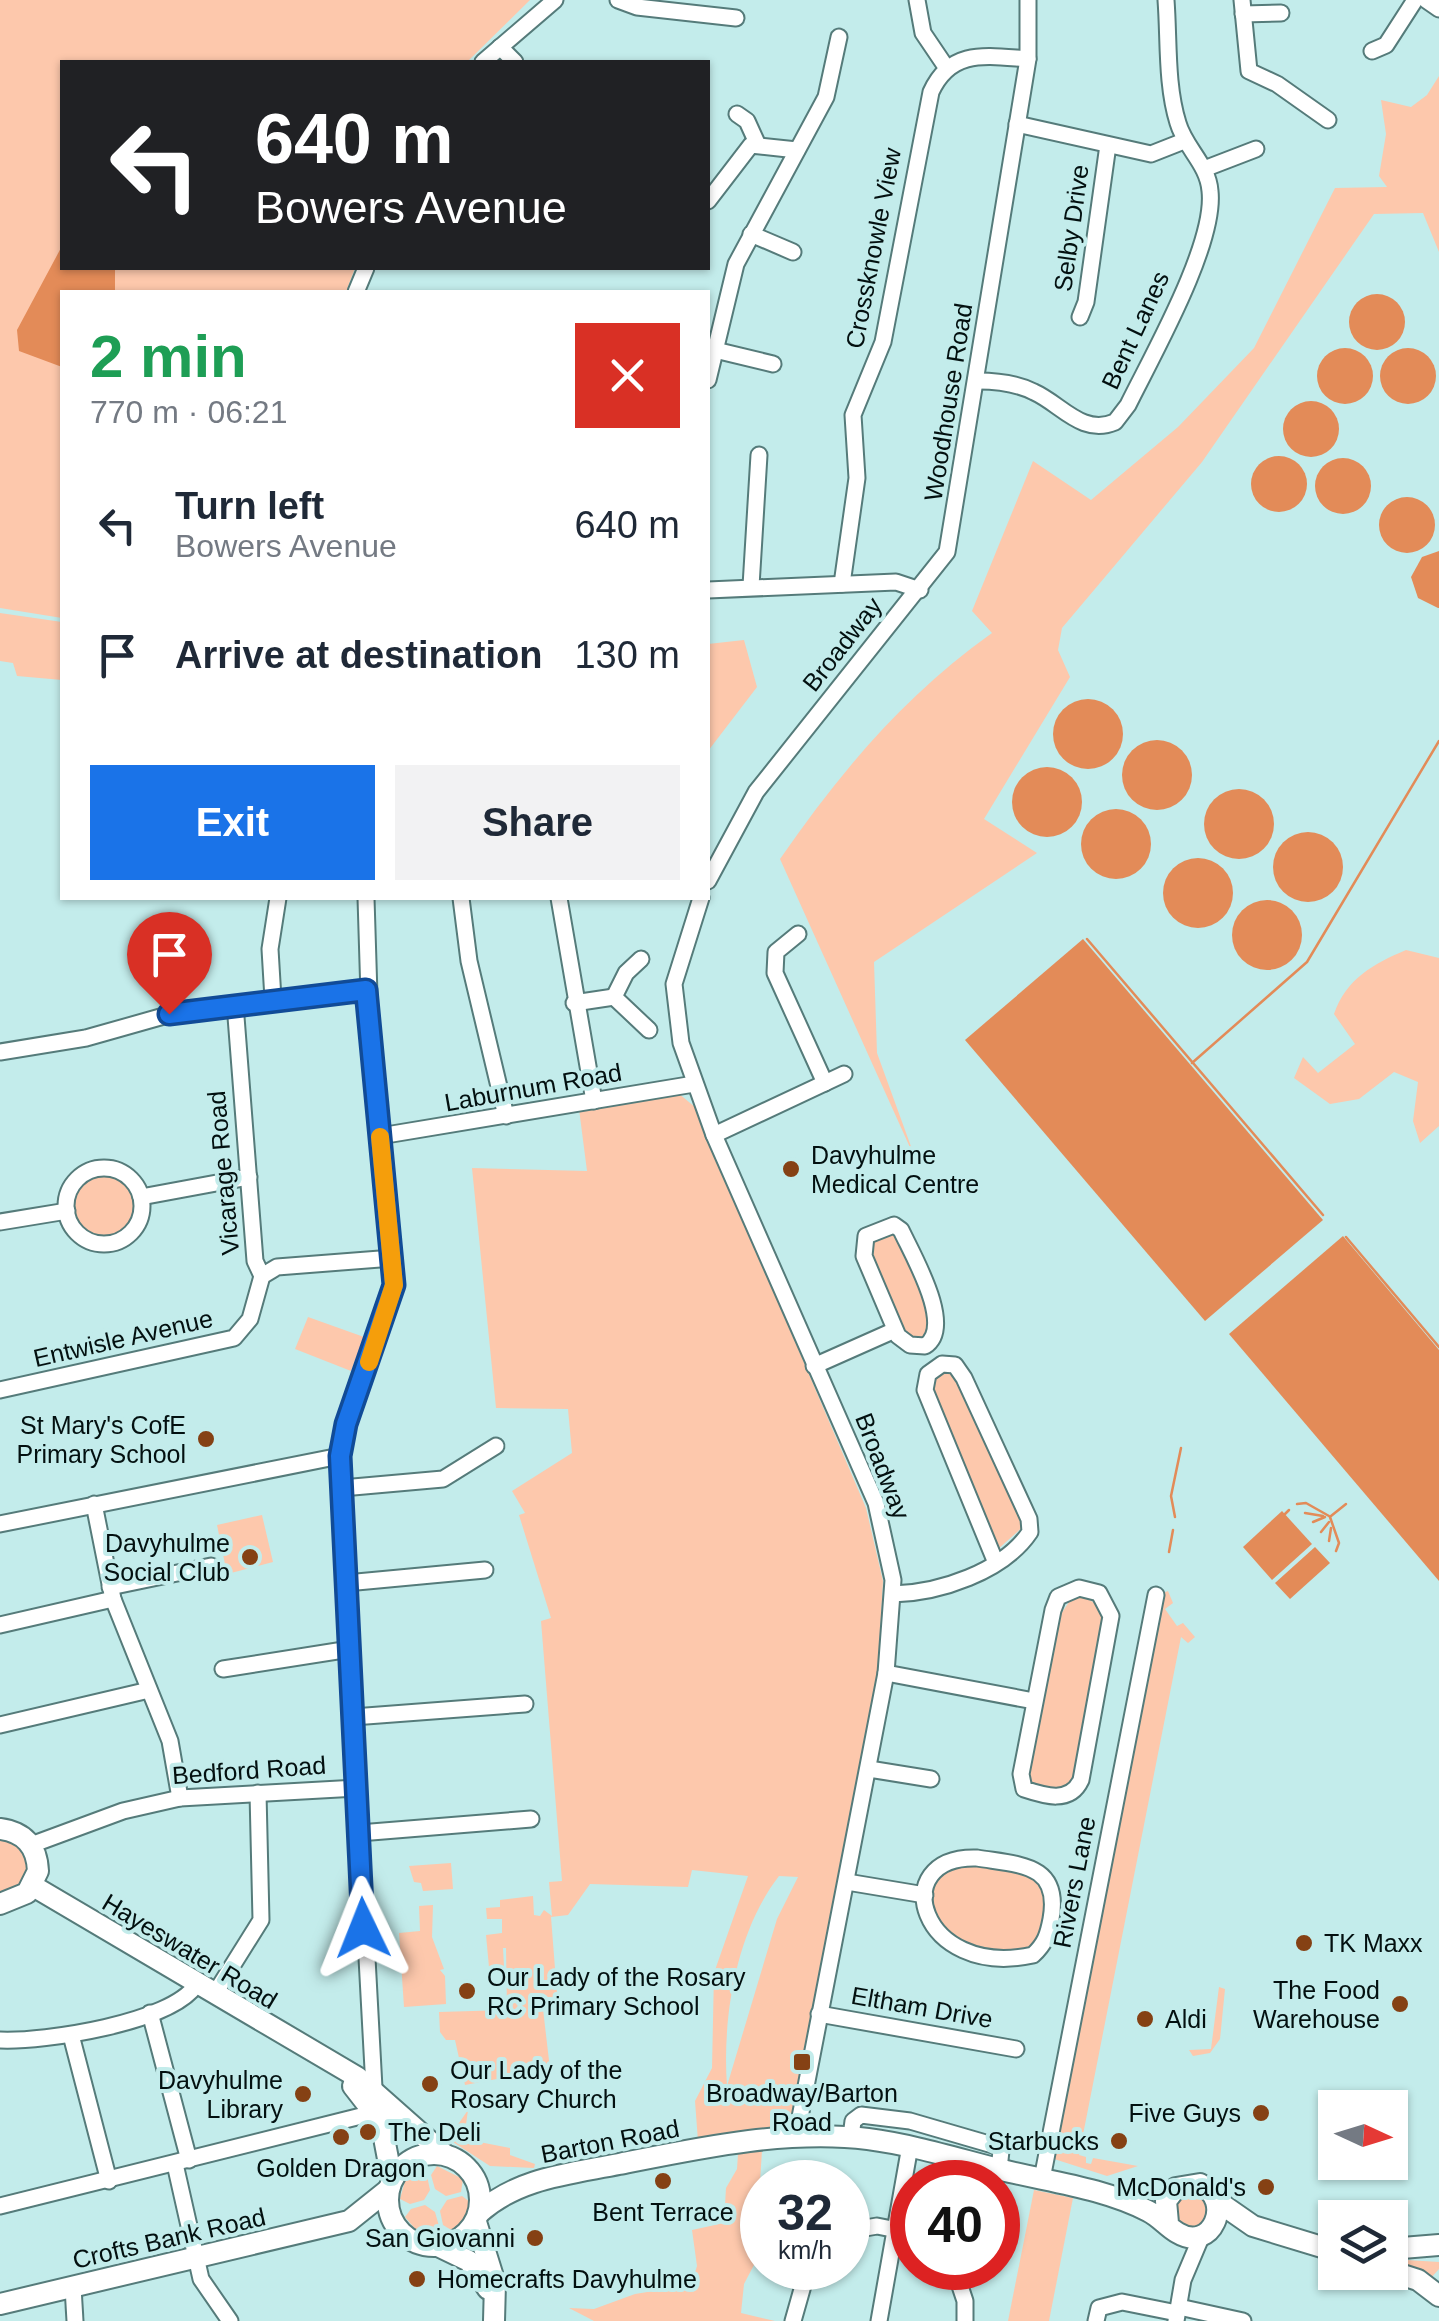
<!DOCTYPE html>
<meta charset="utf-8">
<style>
:root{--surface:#fff;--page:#f2f2f3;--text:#1f2937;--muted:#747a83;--accent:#1a73e8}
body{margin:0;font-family:Arial,sans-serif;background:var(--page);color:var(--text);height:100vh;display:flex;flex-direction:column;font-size:38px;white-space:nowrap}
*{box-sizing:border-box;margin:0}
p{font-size:32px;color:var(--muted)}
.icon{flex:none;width:55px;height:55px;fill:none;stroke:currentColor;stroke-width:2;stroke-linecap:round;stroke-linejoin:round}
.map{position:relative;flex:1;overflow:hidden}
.details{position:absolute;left:60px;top:290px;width:650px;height:610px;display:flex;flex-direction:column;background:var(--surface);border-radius:0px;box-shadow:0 2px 8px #0004}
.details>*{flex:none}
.banner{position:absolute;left:60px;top:60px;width:650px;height:210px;border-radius:0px;box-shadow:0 2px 8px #0004;background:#202124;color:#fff;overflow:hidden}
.needle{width:65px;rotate:94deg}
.controls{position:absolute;left:1318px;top:2090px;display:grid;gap:20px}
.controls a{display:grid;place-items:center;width:90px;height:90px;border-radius:0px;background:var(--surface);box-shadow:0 2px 8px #0004;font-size:50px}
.speed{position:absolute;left:740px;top:2160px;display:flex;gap:20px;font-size:50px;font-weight:700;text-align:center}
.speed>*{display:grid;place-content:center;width:130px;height:130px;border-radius:50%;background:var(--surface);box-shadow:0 2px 8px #0004;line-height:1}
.speed small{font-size:25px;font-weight:400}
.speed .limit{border:15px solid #d22;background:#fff;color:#111}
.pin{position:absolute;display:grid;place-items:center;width:85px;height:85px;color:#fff;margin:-102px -42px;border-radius:50% 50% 50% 0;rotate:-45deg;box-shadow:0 0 10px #0007}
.pin .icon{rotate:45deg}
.me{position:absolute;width:110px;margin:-55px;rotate:358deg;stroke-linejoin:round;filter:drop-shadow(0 0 8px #0008)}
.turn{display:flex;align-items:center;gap:35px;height:210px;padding:0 30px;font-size:45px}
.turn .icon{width:130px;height:130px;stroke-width:2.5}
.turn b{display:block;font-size:70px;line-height:85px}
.round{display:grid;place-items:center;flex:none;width:105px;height:105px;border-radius:0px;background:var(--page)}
.headline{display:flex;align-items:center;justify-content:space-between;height:170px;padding:0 30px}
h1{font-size:60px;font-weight:800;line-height:75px;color:#1e9e55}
.primary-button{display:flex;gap:20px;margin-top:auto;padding:20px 30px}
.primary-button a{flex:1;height:115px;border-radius:0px;background:var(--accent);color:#fff;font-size:40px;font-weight:800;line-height:115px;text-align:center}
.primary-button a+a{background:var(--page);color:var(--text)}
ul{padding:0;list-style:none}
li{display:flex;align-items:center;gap:30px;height:130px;padding:0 30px}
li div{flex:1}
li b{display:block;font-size:38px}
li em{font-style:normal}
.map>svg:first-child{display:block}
.green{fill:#fdc8ac;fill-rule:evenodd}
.water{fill:#e38b58}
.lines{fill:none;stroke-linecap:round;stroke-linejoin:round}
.stream{stroke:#e38b58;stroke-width:2.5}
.minor-casing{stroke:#557b7a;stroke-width:19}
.major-casing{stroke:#557b7a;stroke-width:24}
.minor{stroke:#fff;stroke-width:15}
.major{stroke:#fff;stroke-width:20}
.route-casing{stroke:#114b97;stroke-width:25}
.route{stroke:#1a73e8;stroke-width:18}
.slow{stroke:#f59e0b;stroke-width:18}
.poi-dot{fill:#854114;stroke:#c3eceb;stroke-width:4}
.labels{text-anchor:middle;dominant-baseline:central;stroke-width:8;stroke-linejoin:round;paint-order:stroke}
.street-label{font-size:25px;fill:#031010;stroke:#c3eceb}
.poi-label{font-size:25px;fill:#031010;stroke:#c3eceb;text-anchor:end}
</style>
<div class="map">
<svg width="1439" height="2321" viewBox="0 0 1439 2321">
<rect width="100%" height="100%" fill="#c3eceb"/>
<g class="green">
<polygon points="0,0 530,0 467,62 62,62 62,268 355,268 346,292 62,292 62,618 0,608"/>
<path d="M1439,76V252L1423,213L1374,214L1202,462L1062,628L1058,650L1070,677L984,819L1037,853L874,962L877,1053L917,1163L780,859C841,771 904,696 992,633L972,611L1033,461L1091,500L1178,427L1254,348L1335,188L1387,187L1379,176L1386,134L1381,100L1411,107L1427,95Z"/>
<polygon points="0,613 62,622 62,680 17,676 13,663 0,661"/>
<polygon points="744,640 757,687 708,751 708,644"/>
<path d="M1406,950L1439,958V1126L1420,1143L1413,1121L1418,1082L1394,1072L1359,1099L1330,1104L1294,1078L1303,1057L1318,1073L1355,1044L1334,1014C1346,979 1373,964 1406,950Z"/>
<path d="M678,1093L695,1107L866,1508L883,1581L877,1687L790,2124L787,2128L698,2141L695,2101L712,2068L714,1973L748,1876L692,1870L688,1887L590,1884L568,1915L551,1917L558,2007L543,2009L550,2069L465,2085L455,2040H446L440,2032L439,2012L507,2010L506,1948H503L504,1966L489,1967L486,1935L502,1933V1919H487L486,1908L500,1907V1900L533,1896L534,1915L540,1916L544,1910L552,1916L549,1882L562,1881L541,1621L551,1618L519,1515L525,1513L512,1491L572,1453L568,1409L496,1408L472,1168L587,1171L579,1109ZM779,1876L798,1877L777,1919L727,2086C722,2018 736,1931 779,1876Z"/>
<circle cx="104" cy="1205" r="32"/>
<polygon points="898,1232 932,1308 924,1341 905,1337 869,1260 872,1237"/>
<polygon points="308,1317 364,1337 351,1371 295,1349"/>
<polygon points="951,1365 1025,1525 997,1550 932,1398 933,1374"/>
<polygon points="262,1515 273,1562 227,1574 217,1525"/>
<polygon points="1168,1591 1173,1603 1165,1609 1177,1626 1183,1623 1195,1637 1188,1643 1181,1637 1079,2155 1086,2157 1086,2163 1091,2164 1093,2158 1138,2166 1107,2176 1051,2158 1163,1593"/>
<polygon points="1084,1596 1106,1611 1075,1780 1061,1792 1029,1783 1027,1772 1057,1620 1071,1599"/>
<polygon points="0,1835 28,1850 29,1880 0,1898"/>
<polygon points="451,1863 453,1889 423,1891 421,1883 414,1882 409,1866"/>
<path d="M967,1864C985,1866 1014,1864 1030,1872C1058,1887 1046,1930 1032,1950L1011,1953L952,1940C936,1917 924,1902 940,1876Z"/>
<polygon points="433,1905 432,1937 444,1969 440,1970 445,1976 446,2004 404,2007 399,1933 420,1931 419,1906"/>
<polygon points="1219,1987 1225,1989 1220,2039 1210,2053 1193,2056 1189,2050 1211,2049"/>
<polygon points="468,2110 464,2139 510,2148 510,2155 535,2164 534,2168 490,2166 453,2142 450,2136"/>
<polygon points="762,2150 755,2263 744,2284 741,2313 775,2321 594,2321 569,2308 594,2309 635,2294 691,2285 697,2266 692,2230 724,2223 726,2188 737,2169 738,2154"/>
<polygon points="437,2166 463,2179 461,2192 446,2196 435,2189 431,2175"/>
<polygon points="418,2170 427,2176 430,2190 424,2200 410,2204 400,2199 405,2181"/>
<polygon points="1034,2190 1073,2198 1049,2321 1008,2321"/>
<circle cx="1191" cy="2210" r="17"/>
<polygon points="462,2196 470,2202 465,2219 453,2231 443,2225 440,2211 447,2200"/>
<polygon points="425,2205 435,2212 439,2226 434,2235 417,2231 405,2217 411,2209"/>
<polygon points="1390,2259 1439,2262 1439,2269 1429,2280 1390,2265"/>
</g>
<g class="water">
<polygon points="62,246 62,268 115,268 115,292 62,292 62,367 19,351 17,330"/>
<circle cx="1377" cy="322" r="28"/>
<circle cx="1345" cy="376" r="28"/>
<circle cx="1408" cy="376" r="28"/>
<circle cx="1311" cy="429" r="28"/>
<circle cx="1279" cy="484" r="28"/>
<circle cx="1343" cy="486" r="28"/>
<circle cx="1407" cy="525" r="28"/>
<polygon points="1439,551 1439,608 1438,608 1418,598 1411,577 1422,557"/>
<circle cx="1088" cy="734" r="35"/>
<circle cx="1157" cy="775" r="35"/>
<circle cx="1047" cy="802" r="35"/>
<circle cx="1239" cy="824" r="35"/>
<circle cx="1116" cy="844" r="35"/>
<circle cx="1308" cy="867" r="35"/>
<circle cx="1198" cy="893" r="35"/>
<circle cx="1267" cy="935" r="35"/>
<polygon points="1083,939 1323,1220 1205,1321 965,1040"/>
<polygon points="1343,1236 1439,1350 1439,1581 1229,1334"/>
<polygon points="1282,1511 1312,1544 1272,1580 1243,1547"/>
<polygon points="1315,1547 1330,1563 1290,1599 1275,1583"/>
</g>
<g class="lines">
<g class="stream">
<polyline points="1087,939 1323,1215"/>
<polyline points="1192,1063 1307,962 1439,741"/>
<polyline points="1346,1237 1439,1347"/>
<polyline points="1297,1504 1306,1503 1329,1516"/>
<polyline points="1305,1513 1323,1516"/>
<polyline points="1285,1514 1289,1510"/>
<polyline points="1331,1516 1346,1504"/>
<polyline points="1175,1517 1171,1496 1181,1448"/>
<polyline points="1330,1517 1339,1543 1336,1551"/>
<polyline points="1313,1522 1325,1517"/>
<polyline points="1321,1532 1329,1522"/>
<polyline points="1329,1541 1331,1528"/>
<polyline points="1169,1552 1173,1530"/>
</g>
<defs>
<g id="minor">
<polyline points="618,0 637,7 736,18"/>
<polyline points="917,0 923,33 946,67"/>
<polyline points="1242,0 1249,71 1277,84 1328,120"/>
<polyline points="1426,0 1439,9"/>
<polyline points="1243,14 1281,13"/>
<polyline points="500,47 515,62"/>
<polyline points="1372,51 1386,45 1415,0"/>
<polyline points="483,62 555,0"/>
<polyline points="737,114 747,121 757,143"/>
<polyline points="1017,124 1151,154 1184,141"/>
<polyline points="1204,169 1256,149"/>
<polyline points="708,201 751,145 797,150"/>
<polyline points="751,234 793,252"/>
<polyline points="356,292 366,268"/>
<polyline points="1080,317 1086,302 1108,145"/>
<polyline points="715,350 773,364"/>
<polyline points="708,380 736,264 826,97 839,37"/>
<path d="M978,381C998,381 1016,383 1034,392C1061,404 1082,436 1115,422L1128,405C1152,356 1216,244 1210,191C1208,164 1185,148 1178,123C1166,85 1169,39 1166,0"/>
<path d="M842,584L857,478L853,415L883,342L931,92C951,48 987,56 1028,59"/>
<polyline points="751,586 759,455"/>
<polyline points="708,590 896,582 920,590"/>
<polyline points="708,881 756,792 947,552 1028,59 1028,0"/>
<polyline points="366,898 371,1060 394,1285 345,1425 340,1456 374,2088"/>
<polyline points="461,898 469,961 506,1116"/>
<polyline points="559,898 594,1101"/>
<polyline points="701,898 674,984 681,1043 714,1135 876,1503 893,1580 886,1673 796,2138"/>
<polyline points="798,934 776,952 775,973 825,1083"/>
<polyline points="641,959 626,973 614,997 649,1030"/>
<polyline points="273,999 270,949 278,898"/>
<polyline points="574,1003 614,997"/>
<polyline points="235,1004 255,1261 262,1276"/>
<polyline points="0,1052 86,1038 185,1010 366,990"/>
<polyline points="714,1135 844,1074"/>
<polyline points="380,1136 694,1084"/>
<circle cx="104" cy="1206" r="38"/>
<polyline points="141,1197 249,1177"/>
<polyline points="0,1222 67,1211"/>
<path d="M894,1225L901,1230C913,1256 955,1327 925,1346L910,1345L898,1336L864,1256L866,1236Z"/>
<polyline points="814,1366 895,1330"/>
<polyline points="0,1390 234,1338 250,1319 262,1276 277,1267 393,1258"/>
<polyline points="342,1488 443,1479 496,1446"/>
<polyline points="94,1504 113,1599 170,1741 180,1798"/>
<polyline points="0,1524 340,1456"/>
<polyline points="346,1583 485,1570"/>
<polyline points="110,1587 211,1566"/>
<path d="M1079,1588L1099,1593L1111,1616L1081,1780C1070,1804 1045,1796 1024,1789L1021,1774L1053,1610L1058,1597Z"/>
<path d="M893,1594C939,1593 1003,1572 1030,1532L1029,1519L964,1378L955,1365L942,1364L928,1374L925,1390L996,1563"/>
<polyline points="0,1625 113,1599"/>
<polyline points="223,1669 350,1649"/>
<polyline points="886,1673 1034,1701"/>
<polyline points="353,1717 525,1704"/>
<polyline points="0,1725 149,1690"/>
<polyline points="869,1769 931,1779"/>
<polyline points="359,1833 531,1819"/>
<polyline points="31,1845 123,1811 180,1798 357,1788"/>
<path d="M977,1858C1019,1865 1061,1863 1051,1919C1048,1935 1045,1944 1033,1955C919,1980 885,1855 977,1858Z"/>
<polyline points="847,1882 925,1895"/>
<polyline points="214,1995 261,1920 258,1793"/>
<polyline points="150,2013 189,2160"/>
<polyline points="819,2014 1016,2049"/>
<polyline points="71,2035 109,2181"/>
<path d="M0,2040C44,2042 171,2023 196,1985"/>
<polyline points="851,2137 853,2121 861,2115 910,2121 996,2146 1001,2151 999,2169"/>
<polyline points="175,2164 201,2279 230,2321"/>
<polyline points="1042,2179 1156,1595"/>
<polyline points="0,2206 377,2112"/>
<polyline points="848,2231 877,2226 912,2233"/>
<polyline points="954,2268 965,2301 965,2321"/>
<polyline points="73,2287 75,2321"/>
<polyline points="1179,2307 1243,2321"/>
<polyline points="793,2321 808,2268"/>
<polyline points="879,2321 910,2146"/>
<polyline points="1096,2321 1099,2308 1122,2302 1177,2313"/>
<polyline points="1176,2321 1183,2280 1202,2235"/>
</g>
<g id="major">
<path d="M0,1829C24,1832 37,1846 38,1871L27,1893L0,1904"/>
<polyline points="33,1886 357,2077 444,2154"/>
<polyline points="353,2086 381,2122 392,2180"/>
<circle cx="434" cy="2200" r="46"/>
<polyline points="1217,2201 1253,2226 1335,2251"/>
<path d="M479,2213C518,2178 569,2174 619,2164C699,2148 787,2129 868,2139C914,2145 958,2159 1002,2170C1051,2182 1103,2188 1148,2211C1160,2217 1167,2227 1178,2233C1211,2253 1235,2201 1200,2184L1176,2188L1166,2201L1168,2223"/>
<polyline points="476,2222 495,2283 494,2321"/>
<polyline points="438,2246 469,2261 488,2289"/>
<polyline points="1390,2249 1439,2245"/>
<polyline points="1390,2271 1418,2280 1439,2296"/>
<polyline points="0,2304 349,2221 389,2189"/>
</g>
</defs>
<use href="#minor" class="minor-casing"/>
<use href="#major" class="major-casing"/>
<use href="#minor" class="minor"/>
<use href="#major" class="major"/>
</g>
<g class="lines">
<defs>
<polyline id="route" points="169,1014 366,990 394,1285 346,1424 340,1456 363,1928"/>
</defs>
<use href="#route" class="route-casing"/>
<use href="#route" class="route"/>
<polyline class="slow" points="369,1362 394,1285 380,1137"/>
</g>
<g class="poi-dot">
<circle cx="791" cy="1169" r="10"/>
<circle cx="206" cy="1439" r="10"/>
<circle cx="250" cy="1557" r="10"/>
<circle cx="1304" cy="1943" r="10"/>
<circle cx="467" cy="1991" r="10"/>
<circle cx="1400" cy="2004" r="10"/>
<circle cx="1145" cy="2019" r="10"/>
<rect x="792" y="2052" width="20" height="20" rx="5"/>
<circle cx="430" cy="2084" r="10"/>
<circle cx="303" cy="2094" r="10"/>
<circle cx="1261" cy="2113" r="10"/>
<circle cx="368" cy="2132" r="10"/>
<circle cx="341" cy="2137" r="10"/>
<circle cx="1119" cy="2141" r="10"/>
<circle cx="663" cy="2181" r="10"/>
<circle cx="1266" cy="2187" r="10"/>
<circle cx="535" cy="2238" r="10"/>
<circle cx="417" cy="2279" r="10"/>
</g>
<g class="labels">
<g class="street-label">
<text transform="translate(1071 228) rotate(-82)">Selby Drive</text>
<text transform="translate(873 248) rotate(-79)">Crossknowle View</text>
<text transform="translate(1135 330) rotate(-65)">Bent Lanes</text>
<text transform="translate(948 402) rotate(-81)">Woodhouse Road</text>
<text transform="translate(842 644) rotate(-52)">Broadway</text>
<text transform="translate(533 1087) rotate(-10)">Laburnum Road</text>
<text transform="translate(223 1173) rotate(-95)">Vicarage Road</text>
<text transform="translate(123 1338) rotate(-13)">Entwisle Avenue</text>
<text transform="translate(883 1466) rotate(69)">Broadway</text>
<text transform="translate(249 1770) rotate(-4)">Bedford Road</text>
<text transform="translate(1074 1882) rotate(-79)">Rivers Lane</text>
<text transform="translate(190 1951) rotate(31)">Hayeswater Road</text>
<text transform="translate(922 2007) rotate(10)">Eltham Drive</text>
<text transform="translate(610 2141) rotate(-11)">Barton Road</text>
<text transform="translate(169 2238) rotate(-13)">Crofts Bank Road</text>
</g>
<g class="poi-label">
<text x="811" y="1155" text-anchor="start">Davyhulme<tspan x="811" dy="29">Medical Centre</tspan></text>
<text x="186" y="1425">St Mary's CofE<tspan x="186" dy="29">Primary School</tspan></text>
<text x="230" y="1543">Davyhulme<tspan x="230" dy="29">Social Club</tspan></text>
<text x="1324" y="1943" text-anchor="start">TK Maxx</text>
<text x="487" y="1977" text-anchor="start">Our Lady of the Rosary<tspan x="487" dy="29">RC Primary School</tspan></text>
<text x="1380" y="1990">The Food<tspan x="1380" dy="29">Warehouse</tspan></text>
<text x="1165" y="2019" text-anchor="start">Aldi</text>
<text x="450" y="2070" text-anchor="start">Our Lady of the<tspan x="450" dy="29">Rosary Church</tspan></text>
<text x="283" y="2080">Davyhulme<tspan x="283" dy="29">Library</tspan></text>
<text x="802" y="2093" text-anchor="middle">Broadway/Barton<tspan x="802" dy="29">Road</tspan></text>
<text x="1241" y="2113">Five Guys</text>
<text x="388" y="2132" text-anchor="start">The Deli</text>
<text x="1099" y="2141">Starbucks</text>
<text x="341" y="2168" text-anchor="middle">Golden Dragon</text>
<text x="1246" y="2187">McDonald's</text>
<text x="663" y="2212" text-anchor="middle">Bent Terrace</text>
<text x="515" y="2238">San Giovanni</text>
<text x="437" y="2279" text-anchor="start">Homecrafts Davyhulme</text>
</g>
</g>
</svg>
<div class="controls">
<a><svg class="needle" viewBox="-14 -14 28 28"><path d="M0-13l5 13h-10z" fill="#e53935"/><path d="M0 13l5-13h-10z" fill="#747a83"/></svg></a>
<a><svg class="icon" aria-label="layers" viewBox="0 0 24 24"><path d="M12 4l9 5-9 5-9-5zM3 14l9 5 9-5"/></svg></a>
</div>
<div class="speed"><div>32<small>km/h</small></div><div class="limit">40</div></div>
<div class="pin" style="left:169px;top:1014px;background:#d93025"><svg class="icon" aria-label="arrive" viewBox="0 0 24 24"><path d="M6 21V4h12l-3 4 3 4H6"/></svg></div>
<svg class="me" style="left:363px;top:1928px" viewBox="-20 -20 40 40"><path d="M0-17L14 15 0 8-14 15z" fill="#1a73e8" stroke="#fff" stroke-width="4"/></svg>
<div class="banner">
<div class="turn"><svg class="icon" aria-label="left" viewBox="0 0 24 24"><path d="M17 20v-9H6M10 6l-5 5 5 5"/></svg><div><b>640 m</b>Bowers Avenue</div></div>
</div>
<section class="details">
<div class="headline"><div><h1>2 min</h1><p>770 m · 06:21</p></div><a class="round" style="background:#d93025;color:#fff"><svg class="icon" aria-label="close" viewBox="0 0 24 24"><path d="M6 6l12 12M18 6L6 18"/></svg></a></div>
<ul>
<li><svg class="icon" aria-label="left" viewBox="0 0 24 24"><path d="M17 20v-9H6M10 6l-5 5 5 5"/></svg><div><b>Turn left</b><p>Bowers Avenue</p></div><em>640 m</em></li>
<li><svg class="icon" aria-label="arrive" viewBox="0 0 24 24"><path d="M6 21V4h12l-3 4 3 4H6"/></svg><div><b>Arrive at destination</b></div><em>130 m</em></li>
</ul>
<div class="primary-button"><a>Exit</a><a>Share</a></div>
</section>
</div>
